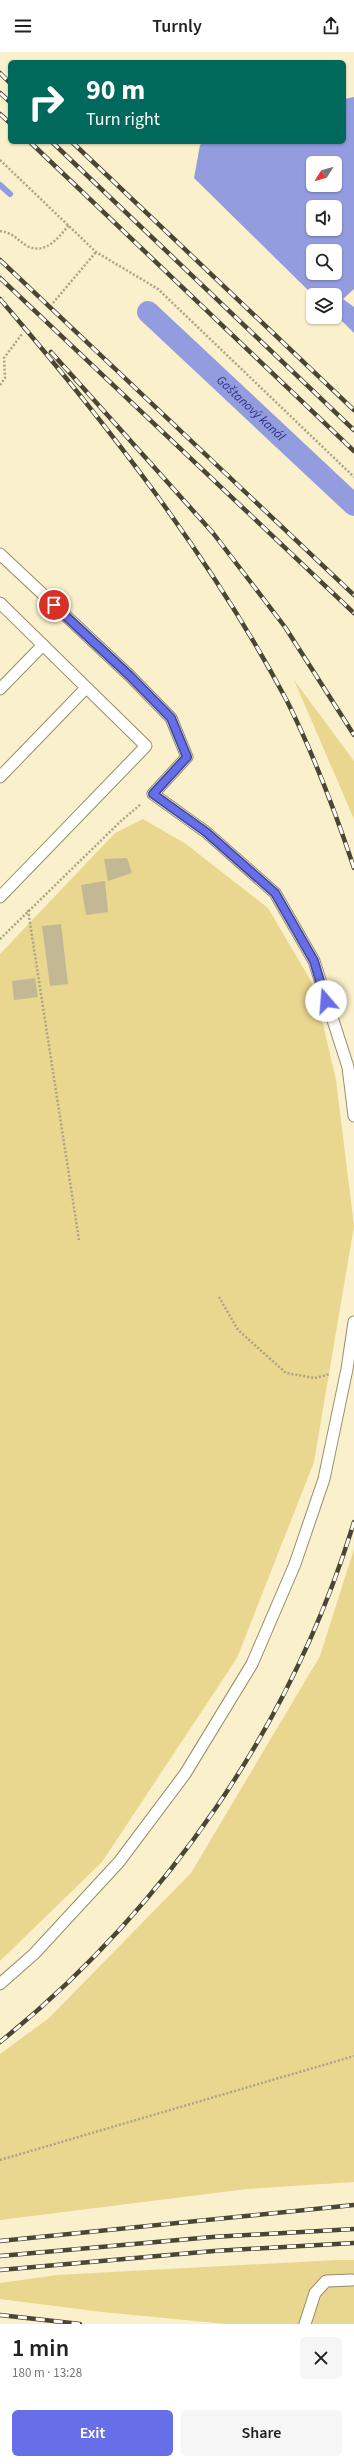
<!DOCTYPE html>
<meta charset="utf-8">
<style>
:root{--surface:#fff;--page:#f6f6f6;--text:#222;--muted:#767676;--accent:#676fe8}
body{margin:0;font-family:"Source Sans 3",sans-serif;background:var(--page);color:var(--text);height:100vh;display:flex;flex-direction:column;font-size:15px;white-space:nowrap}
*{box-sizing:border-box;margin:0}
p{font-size:13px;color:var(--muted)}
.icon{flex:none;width:22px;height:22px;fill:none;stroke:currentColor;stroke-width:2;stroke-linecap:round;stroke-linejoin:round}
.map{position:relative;height:2272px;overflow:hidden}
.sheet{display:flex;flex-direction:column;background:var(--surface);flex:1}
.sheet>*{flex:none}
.top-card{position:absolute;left:8px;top:8px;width:338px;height:84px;border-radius:6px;box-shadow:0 1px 3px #0004;background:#00695c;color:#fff;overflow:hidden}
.needle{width:26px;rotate:233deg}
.controls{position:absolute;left:306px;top:104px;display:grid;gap:8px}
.controls a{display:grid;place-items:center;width:36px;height:36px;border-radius:6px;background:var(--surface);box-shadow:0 1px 3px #0004;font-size:20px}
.pin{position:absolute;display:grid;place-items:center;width:34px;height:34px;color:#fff;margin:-17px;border:2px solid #fff;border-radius:50%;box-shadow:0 1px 4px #0007}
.me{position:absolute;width:44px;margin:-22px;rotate:342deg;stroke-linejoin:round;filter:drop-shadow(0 0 3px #0008)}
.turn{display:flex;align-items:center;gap:14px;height:84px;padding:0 12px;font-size:18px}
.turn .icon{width:52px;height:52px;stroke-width:2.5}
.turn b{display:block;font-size:28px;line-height:34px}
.round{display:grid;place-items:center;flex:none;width:42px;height:42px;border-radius:6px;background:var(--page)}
.head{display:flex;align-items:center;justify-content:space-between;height:68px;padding:0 12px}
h1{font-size:24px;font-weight:600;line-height:30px}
.action{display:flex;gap:8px;margin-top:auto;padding:8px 12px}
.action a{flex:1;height:46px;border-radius:6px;background:var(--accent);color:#fff;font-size:16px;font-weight:600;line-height:46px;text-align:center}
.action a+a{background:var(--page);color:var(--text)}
header{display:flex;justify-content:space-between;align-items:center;height:52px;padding:0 12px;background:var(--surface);font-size:18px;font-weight:600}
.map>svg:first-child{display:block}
.green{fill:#e9d68f}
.water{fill:#929cdf;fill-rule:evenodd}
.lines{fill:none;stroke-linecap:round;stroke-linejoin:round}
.stream{stroke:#929cdf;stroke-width:6}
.canal{stroke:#929cdf;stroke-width:22}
.building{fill:#c2b894}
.lane-casing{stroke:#978d6b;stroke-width:13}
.path{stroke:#aba386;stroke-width:2.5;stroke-dasharray:2 2;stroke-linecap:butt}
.lane{stroke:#fff;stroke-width:11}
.rail-casing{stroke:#4b4533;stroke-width:4.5}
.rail{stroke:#fffdf6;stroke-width:3;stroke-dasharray:9;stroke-linecap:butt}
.route-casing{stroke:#434897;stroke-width:10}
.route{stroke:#676fe8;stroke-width:7}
.labels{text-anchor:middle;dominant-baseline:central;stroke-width:3;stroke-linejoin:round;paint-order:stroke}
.water-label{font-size:13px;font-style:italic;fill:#2f317f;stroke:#fffdf6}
</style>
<header><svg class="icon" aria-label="menu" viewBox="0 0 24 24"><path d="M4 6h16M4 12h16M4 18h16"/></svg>Turnly<svg class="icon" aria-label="share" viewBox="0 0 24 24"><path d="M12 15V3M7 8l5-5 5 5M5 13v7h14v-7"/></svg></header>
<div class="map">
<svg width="354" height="2272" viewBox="0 0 354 2272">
<rect width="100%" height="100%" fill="#faf0cb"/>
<g class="green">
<polygon points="294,628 354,709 354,767"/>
<polygon points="143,767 186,792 268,856 314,934 336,1028 354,1174 314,1410 237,1606 102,1810 0,1909 0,902 115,781"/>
<polygon points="354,1497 354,2130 247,2137 0,2168 0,2002 49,1966 191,1821 320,1604"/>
<polygon points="337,2208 354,2208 354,2272 227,2272 102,2260 0,2247 0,2231 57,2223"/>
</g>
<path class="water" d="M354,45V237L343,247L354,255V281L335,262V243H313L194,126L200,93L204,90H344V47ZM313,111H335V133H313ZM313,155H335V177H313ZM313,199H335V221H313Z"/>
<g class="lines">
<polyline class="stream" points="0,133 10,142"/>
<path class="canal" id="s1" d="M148,260L354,453"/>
</g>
<g class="building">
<polygon points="127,806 132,821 108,829 104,807"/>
<polygon points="105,829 108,860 86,863 81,833"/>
<polygon points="61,872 68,932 50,934 42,874"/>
<polygon points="35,926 38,945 14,948 12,929"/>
</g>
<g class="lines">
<defs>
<g id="lane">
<polyline points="0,502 130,624 171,666 187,705 153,742 206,780 275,841 314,909 348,1015 354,1064"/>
<polyline points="0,551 146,694 0,845"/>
<polyline points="0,637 43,593"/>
<polyline points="0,725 86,636"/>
<polyline points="0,1932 34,1902 119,1810 185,1722 252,1612 295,1512 324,1427 347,1317 354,1270"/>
<polyline points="305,2272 315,2241 326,2229 352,2228"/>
</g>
</defs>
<use href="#lane" class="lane-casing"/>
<g class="path">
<polyline points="0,108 96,200 158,237 354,425"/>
<path d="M0,179C14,181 17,188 27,194C46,203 58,186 69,173"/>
<polyline points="53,251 96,200"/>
<polyline points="0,333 5,326 4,306 22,282"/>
<polyline points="28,858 79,1188"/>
<polyline points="0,887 122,768 141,752"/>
<polyline points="219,1245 238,1278 286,1321 315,1326 330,1322"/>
<polyline points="0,2108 354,2004"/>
</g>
<use href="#lane" class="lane"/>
<defs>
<g id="rail">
<polyline points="0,21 10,31"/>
<polyline points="0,41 10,50"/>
<polyline points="0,62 10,71"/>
<polyline points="30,90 354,399"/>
<polyline points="52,90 354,378"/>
<polyline points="72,90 354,358"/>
<polyline points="0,208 354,543"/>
<polyline points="0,226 354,561"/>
<path d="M0,247C107,372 210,504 287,649C314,703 335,759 354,816"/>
<polyline points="51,300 213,481 285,575 354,683"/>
<path d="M0,1990C165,1857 292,1673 354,1470"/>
<polyline points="0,2189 354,2153"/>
<polyline points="0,2204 212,2185 354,2177"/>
<polyline points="0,2218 214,2199 354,2191"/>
<polyline points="0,2263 80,2272"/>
</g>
</defs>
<use href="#rail" class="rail-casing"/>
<use href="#rail" class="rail"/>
</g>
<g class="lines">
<defs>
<polyline id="route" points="54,553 130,624 171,666 187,705 153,742 206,780 275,841 314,909 326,949"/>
</defs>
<use href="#route" class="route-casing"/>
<use href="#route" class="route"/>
</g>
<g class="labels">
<g class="water-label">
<text stroke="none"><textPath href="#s1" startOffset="141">Gaštanový kanál</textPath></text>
</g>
</g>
</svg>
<div class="controls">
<a><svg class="needle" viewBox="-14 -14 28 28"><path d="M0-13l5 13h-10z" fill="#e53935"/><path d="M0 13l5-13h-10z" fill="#767676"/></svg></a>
<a><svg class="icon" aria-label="sound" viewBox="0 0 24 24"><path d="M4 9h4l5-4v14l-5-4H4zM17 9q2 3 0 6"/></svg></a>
<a><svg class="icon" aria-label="search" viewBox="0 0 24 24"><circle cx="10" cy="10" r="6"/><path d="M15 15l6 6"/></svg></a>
<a><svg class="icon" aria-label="layers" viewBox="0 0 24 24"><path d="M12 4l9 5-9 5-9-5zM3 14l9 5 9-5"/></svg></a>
</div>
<div class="pin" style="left:54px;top:553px;background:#d93025"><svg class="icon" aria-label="arrive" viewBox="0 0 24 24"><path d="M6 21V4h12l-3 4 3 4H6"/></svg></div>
<svg class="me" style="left:326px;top:949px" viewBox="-20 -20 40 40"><circle r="19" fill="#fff"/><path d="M0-13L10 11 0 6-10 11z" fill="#676fe8"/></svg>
<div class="top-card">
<div class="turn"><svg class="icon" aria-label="right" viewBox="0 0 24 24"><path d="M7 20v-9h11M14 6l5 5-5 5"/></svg><div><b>90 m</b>Turn right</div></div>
</div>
</div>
<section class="sheet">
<div class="head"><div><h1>1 min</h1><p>180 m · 13:28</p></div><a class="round"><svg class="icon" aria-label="close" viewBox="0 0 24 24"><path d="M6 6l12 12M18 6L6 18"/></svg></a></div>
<div class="action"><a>Exit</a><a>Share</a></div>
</section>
